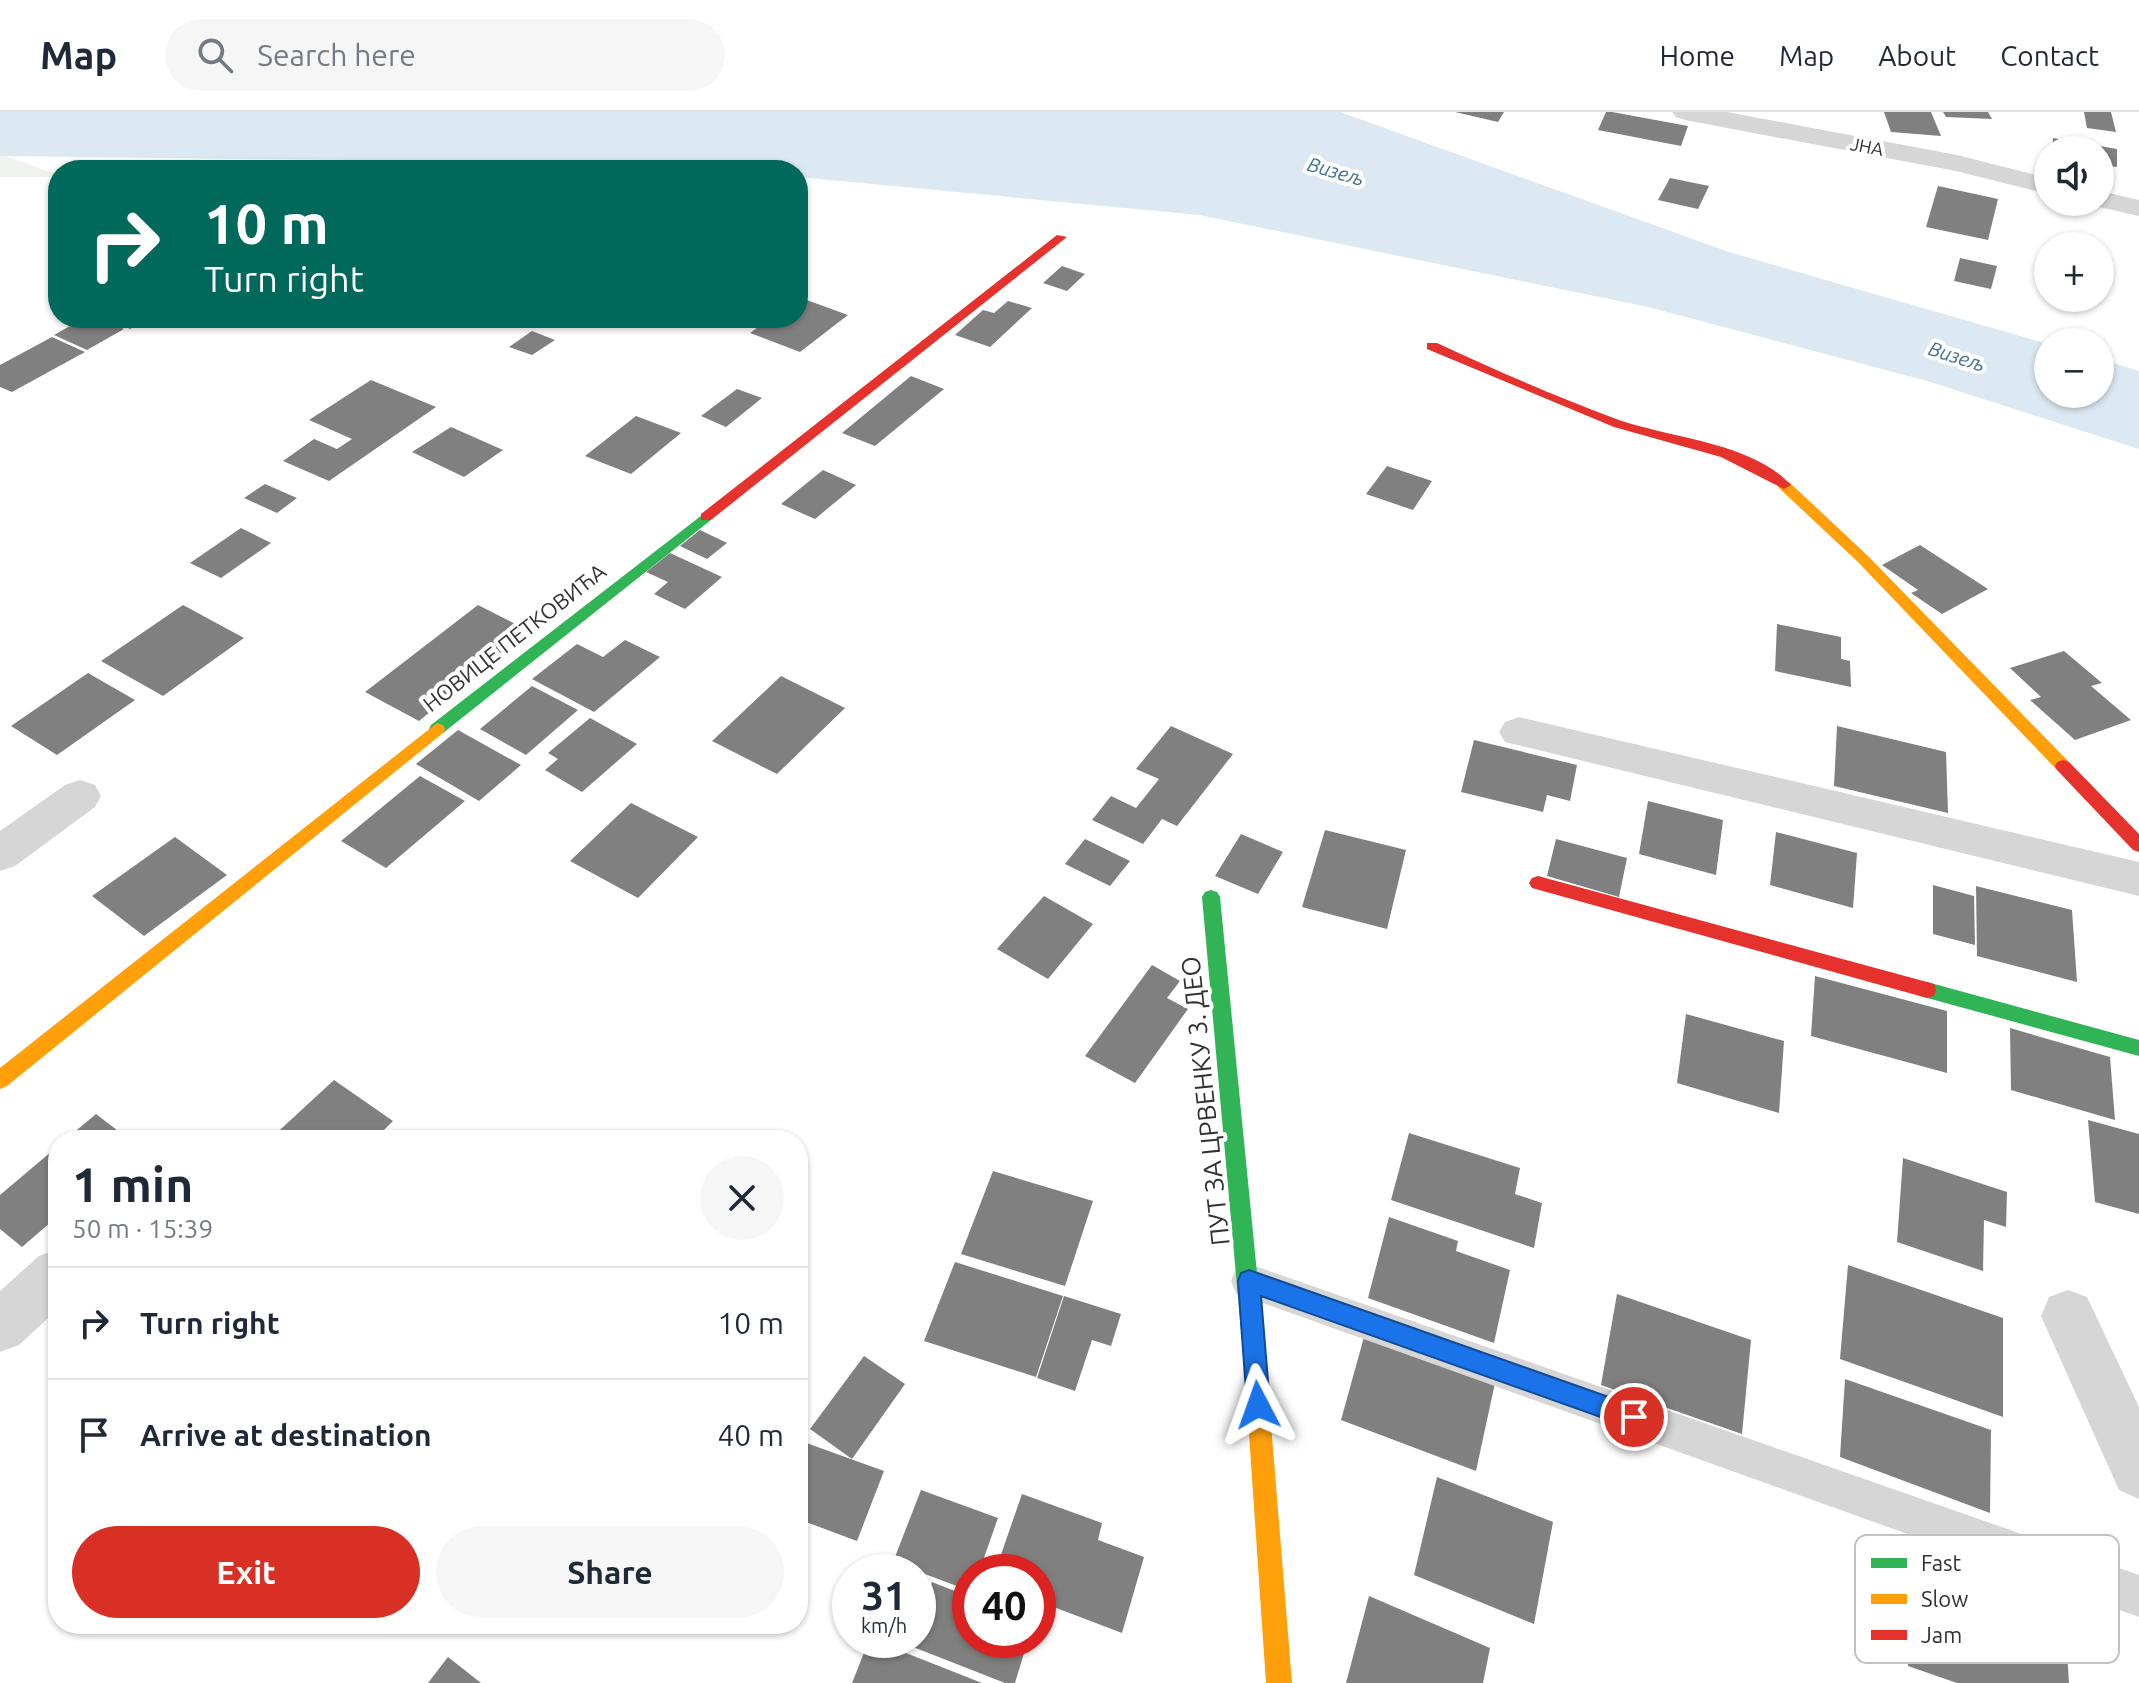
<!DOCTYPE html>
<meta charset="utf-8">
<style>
:root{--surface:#fff;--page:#f6f6f7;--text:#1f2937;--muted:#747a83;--line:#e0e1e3;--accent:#d93025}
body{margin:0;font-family:Ubuntu,sans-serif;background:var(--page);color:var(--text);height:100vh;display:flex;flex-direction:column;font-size:30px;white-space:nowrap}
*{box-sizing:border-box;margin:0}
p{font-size:26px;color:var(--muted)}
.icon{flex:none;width:44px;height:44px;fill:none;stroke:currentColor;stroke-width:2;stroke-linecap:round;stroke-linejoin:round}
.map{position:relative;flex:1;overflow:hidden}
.side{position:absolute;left:48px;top:1018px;width:760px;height:504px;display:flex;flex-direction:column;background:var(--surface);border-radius:32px;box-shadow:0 2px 6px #0004}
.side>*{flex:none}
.banner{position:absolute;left:48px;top:48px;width:760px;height:168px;border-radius:32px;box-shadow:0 2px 6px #0004;background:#00695c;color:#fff;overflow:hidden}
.buttons{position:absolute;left:2034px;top:24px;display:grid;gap:16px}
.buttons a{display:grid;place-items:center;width:80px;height:80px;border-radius:50%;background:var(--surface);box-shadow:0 2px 6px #0004;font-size:40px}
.speed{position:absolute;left:832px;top:1442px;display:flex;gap:16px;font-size:40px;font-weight:700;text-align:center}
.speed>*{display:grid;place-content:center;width:104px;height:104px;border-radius:50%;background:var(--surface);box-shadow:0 2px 6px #0004;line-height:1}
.speed small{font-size:20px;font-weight:400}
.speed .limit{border:12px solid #d22;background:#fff;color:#111}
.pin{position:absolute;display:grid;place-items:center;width:68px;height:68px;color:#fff;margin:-34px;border:4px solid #fff;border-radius:50%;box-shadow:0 2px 8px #0007}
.me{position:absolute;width:88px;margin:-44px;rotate:356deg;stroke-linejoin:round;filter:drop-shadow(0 0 6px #0008)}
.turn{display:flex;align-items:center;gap:28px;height:168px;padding:0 24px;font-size:36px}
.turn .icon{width:104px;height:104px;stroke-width:2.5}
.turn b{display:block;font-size:56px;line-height:68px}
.round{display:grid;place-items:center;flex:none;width:84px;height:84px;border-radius:42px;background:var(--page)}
.head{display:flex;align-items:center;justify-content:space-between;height:136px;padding:0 24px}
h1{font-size:48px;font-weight:700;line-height:60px}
.button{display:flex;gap:16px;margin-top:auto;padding:16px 24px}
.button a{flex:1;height:92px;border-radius:48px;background:var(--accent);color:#fff;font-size:32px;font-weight:700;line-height:92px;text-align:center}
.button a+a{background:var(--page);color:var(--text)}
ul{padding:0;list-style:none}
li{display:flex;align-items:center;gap:24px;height:112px;padding:0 24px;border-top:2px solid var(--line)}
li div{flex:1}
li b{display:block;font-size:30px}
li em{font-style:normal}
header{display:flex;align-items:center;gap:48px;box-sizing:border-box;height:112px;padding:0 40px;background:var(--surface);border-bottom:2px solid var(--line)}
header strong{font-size:38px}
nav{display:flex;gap:44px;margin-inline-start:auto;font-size:28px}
.search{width:560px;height:72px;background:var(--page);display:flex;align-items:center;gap:20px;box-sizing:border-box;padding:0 28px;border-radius:44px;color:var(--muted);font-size:30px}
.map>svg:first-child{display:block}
.green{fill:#f0f3ed}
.water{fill:#dde9f2}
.building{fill:#808080}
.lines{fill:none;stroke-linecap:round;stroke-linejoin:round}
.lane{fill:#d6d6d6;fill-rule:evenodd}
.street{fill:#d6d6d6;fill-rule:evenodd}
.fast{fill:#30b455;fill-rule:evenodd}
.slow{fill:#ff9f0a;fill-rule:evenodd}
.jam{fill:#e5322d;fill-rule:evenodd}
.route{fill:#1a73e8;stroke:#114b97;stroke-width:2}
.labels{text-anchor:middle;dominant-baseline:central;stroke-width:8;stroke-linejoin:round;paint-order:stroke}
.far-street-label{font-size:18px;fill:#323232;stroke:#fff}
.far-water-label{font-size:20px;font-style:italic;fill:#427191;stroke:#fff}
.street-label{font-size:22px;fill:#323232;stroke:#fff}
.near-street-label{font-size:26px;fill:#323232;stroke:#fff}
.key{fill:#fff;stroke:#c2c2c2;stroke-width:2}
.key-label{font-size:22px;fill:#323232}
</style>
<header>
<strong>Map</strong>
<div class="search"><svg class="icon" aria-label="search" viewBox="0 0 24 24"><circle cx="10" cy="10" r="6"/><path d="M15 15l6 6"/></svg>Search here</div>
<nav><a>Home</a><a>Map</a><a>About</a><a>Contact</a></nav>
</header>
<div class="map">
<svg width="2139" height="1571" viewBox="0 0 2139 1571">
<rect width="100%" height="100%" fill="#fff"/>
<polygon class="green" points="0,42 58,63 58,65 0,65"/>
<polygon class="water" points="0,0 1340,0 1729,140 2048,232 2048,282 2100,282 2100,247 2139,259 2139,337 1927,269 1648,195 1199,103 798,65 798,58 606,58 352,48 0,44"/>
<g class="building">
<polygon points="1455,0 1504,0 1498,10"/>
<polygon points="1606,0 1612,0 1688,14 1681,34 1598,18"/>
<polygon points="1884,0 1931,0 1941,24 1891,20"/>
<polygon points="1943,0 1988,0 1992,7 1946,5"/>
<polygon points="2084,0 2111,0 2116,20 2087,16"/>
<polygon points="2053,26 2117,37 2117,55 2109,54 2109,64 2100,63 2100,38 2052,38"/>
<polygon points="1670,66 1709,74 1698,97 1658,88"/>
<polygon points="1938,74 1998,87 1988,128 1926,115"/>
<polygon points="1960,146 1997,154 1991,177 1954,169"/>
<polygon points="1062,154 1085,162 1067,179 1043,171"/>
<polygon points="804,187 848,203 800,240 750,221 770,206 798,206 798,192"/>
<polygon points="1008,189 1032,196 990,235 955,223 983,198 994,201"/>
<polygon points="84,206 98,206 124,217 87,238 54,223"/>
<polygon points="105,206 151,206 130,217"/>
<polygon points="532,219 555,228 532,243 509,235"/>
<polygon points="52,225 85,240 12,280 0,275 0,253"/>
<polygon points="911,264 944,277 875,334 842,321"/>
<polygon points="371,268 436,295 329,369 283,349 314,327 337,337 352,327 309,308"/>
<polygon points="737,277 762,286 726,315 701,304"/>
<polygon points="636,304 681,321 631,362 585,344"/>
<polygon points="451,315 503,338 464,365 412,340"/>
<polygon points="1387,354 1432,369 1413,398 1366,382"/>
<polygon points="823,358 856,373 815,407 781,392"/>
<polygon points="265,372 297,386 277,401 244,386"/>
<polygon points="241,416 271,431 221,466 190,451"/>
<polygon points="700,418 727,431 707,447 680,434"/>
<polygon points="1920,433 1988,477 1942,502 1911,481 1918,478 1882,453"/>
<polygon points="670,441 722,465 685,497 654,482 668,470 646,460"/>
<polygon points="183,493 244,526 163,584 101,549"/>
<polygon points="478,493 529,519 419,609 365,580"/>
<polygon points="1777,512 1841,525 1841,547 1850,549 1851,575 1775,559"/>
<polygon points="625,528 660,545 594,600 532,567 577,532 603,545"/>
<polygon points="2064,539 2102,571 2091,574 2131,608 2075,628 2030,588 2041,585 2010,556"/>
<polygon points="88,561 135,588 57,643 11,614"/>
<polygon points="781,564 845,596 777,662 712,629"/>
<polygon points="532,574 578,598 526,643 480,617"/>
<polygon points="590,606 637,632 582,680 545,658 558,647 548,641"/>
<polygon points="1171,614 1233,642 1177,714 1162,707 1143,732 1092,708 1111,684 1136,696 1159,667 1136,657"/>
<polygon points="1837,614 1946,640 1948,701 1834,674"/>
<polygon points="458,618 521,653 479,689 416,652"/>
<polygon points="1474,628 1577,653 1570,689 1547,683 1543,700 1461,680"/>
<polygon points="420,664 465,689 386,756 341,729"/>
<polygon points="1648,689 1723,708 1716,763 1639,742"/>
<polygon points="631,691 698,725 638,786 570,749"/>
<polygon points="1325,718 1406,738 1387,817 1302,795"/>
<polygon points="1776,720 1857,741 1853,796 1770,773"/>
<polygon points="1241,722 1283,740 1258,782 1215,764"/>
<polygon points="175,725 227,763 144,824 92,784"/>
<polygon points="1085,727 1130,749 1110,774 1065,752"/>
<polygon points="1556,727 1627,746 1619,785 1547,764"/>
<polygon points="1933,773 1974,784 1975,833 1933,822"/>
<polygon points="1976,774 2072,798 2077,870 1977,844"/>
<polygon points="1044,784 1093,812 1048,867 997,837"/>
<polygon points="1152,853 1180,869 1167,886 1188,897 1135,971 1085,944"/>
<polygon points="1815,864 1947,899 1947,961 1811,924"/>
<polygon points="1686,902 1784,929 1779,1001 1677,971"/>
<polygon points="2010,916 2110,945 2115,1008 2011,978"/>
<polygon points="334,968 393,1009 374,1028 269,1028"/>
<polygon points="96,1002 130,1028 65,1028"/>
<polygon points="2088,1008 2139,1022 2139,1102 2095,1090"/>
<polygon points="1409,1021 1520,1056 1515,1082 1542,1091 1534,1136 1391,1088"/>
<polygon points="58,1034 58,1104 22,1135 0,1117 0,1083"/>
<polygon points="1903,1046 2007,1080 2006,1115 1984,1108 1983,1159 1897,1130"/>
<polygon points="993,1059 1093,1089 1065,1174 961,1142"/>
<polygon points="1389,1105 1458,1129 1456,1139 1510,1158 1494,1231 1368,1186"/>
<polygon points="955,1150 1063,1184 1036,1265 924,1229"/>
<polygon points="1848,1153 2003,1206 2003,1305 1840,1247"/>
<polygon points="1617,1182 1751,1228 1742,1322 1601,1273"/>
<polygon points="1064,1184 1121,1202 1111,1234 1092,1228 1075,1279 1037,1266"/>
<polygon points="1364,1225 1495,1271 1476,1359 1341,1308"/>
<polygon points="864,1244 905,1272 852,1347 810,1317"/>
<polygon points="1845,1267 1991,1318 1990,1401 1840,1345"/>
<polygon points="798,1328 884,1359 857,1429 798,1407"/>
<polygon points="1437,1365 1553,1410 1534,1512 1414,1463"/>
<polygon points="921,1378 998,1406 979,1460 970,1460 970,1479 893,1450"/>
<polygon points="1022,1382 1102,1411 1098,1428 1144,1445 1122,1521 1038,1489 1038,1460 995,1460"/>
<polygon points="1907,1424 2063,1475 2069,1571 1957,1571 1908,1554"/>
<polygon points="932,1470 970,1485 970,1528 1028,1528 1015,1571 1005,1571 908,1533 910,1528 918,1528 918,1507"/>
<polygon points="1369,1484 1490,1536 1483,1571 1346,1571"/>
<polygon points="869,1528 873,1528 982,1571 852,1571"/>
<polygon points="448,1545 481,1571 428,1571"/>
</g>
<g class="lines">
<polygon class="lane" points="1249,1152 2139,1463 2139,1505 1249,1186 1236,1181 1231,1169 1236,1157"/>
<g class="street">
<polygon points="1672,0 1727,0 1957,43 2048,66 2048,82 1956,59 1685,8 1676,5"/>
<polygon points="2100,79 2139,88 2139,104 2090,93 2088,90 2100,90"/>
<polygon points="1519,605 2139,750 2139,784 1505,630 1499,620 1505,610"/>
<polygon points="80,668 95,673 101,684 95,695 15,754 0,759 0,719 65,673"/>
<polygon points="58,1137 58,1197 19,1233 0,1240 0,1179 39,1144"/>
<polygon points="2068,1178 2087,1185 2139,1295 2139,1387 2119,1378 2041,1204 2049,1185"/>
</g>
<g class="fast">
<polygon points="706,400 711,402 711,408 443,621 431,621 429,617 431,613"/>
<polygon points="1211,778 1217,780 1220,785 1267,1263 1264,1271 1256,1274 1248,1271 1245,1263 1202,785 1205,780"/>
<polygon points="1927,870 2139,928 2139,944 1920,884 1918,878 1920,872"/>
</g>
<g class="slow">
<polygon points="1784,369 1789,370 1868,444 2069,650 2071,654 2069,658 2057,658 1858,450 1779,376 1777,373"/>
<polygon points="437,611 443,613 445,617 443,621 7,974 0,977 0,956"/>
<polygon points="1256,1252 1264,1255 1267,1263 1292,1571 1266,1571 1245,1263 1248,1255"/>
</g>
<g class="jam">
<polygon points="1057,123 1067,125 711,408 701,408 701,402"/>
<path d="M1427,231H1437C1497,259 1557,285 1619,308C1671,326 1753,331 1791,373L1784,377L1721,345L1614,315L1427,237Z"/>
<polygon points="2063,648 2069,650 2139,722 2139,740 2133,738 2057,658 2055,654 2057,650"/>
<polygon points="1538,764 1927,870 1934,872 1936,878 1934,884 1927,886 1532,776 1529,771 1532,766"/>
</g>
</g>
<polygon class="route" points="1249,1158 1634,1294 1643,1297 1646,1305 1643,1314 1634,1317 1261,1184 1270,1293 1266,1301 1258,1304 1250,1301 1247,1293 1238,1169 1241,1161"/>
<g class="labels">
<g class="far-street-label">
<text transform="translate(1867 34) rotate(11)">ЈНА</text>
</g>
<g class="far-water-label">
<text transform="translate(1336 59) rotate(16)">Визељ</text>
<text transform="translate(1957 244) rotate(18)">Визељ</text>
</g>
<g class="street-label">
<text transform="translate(514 525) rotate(-38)">НОВИЦЕ ПЕТКОВИЋА</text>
</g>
<g class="near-street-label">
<text transform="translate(1205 989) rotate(-96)">ПУТ ЗА ЦРВЕНКУ 3. ДЕО</text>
</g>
</g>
<rect x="1855" y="1423" width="264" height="128" rx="12" class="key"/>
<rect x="1871" y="1446" width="36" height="10" fill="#30b455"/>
<rect x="1871" y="1482" width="36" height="10" fill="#ff9f0a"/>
<rect x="1871" y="1518" width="36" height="10" fill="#e5322d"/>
<g class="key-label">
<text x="1921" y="1459">Fast</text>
<text x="1921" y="1495">Slow</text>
<text x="1921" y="1531">Jam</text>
</g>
</svg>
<div class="buttons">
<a><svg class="icon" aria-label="sound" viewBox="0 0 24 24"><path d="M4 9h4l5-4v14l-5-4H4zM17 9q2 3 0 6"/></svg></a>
<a>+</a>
<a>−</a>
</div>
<div class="speed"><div>31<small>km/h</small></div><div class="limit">40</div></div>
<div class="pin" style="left:1634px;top:1305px;background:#d93025"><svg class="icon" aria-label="arrive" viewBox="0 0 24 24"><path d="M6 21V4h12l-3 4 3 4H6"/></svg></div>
<svg class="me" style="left:1258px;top:1293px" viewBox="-20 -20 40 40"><path d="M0-17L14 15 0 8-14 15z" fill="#1a73e8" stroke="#fff" stroke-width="4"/></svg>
<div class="banner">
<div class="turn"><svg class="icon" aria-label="right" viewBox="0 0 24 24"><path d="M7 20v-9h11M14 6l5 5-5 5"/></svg><div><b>10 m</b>Turn right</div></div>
</div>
<section class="side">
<div class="head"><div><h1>1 min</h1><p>50 m · 15:39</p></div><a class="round"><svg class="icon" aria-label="close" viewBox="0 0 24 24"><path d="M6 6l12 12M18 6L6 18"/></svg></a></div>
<ul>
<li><svg class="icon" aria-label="right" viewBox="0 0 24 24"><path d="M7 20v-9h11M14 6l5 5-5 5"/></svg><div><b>Turn right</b></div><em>10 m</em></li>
<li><svg class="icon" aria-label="arrive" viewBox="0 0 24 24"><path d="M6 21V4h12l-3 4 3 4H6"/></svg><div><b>Arrive at destination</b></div><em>40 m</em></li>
</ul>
<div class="button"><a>Exit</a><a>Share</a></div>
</section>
</div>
